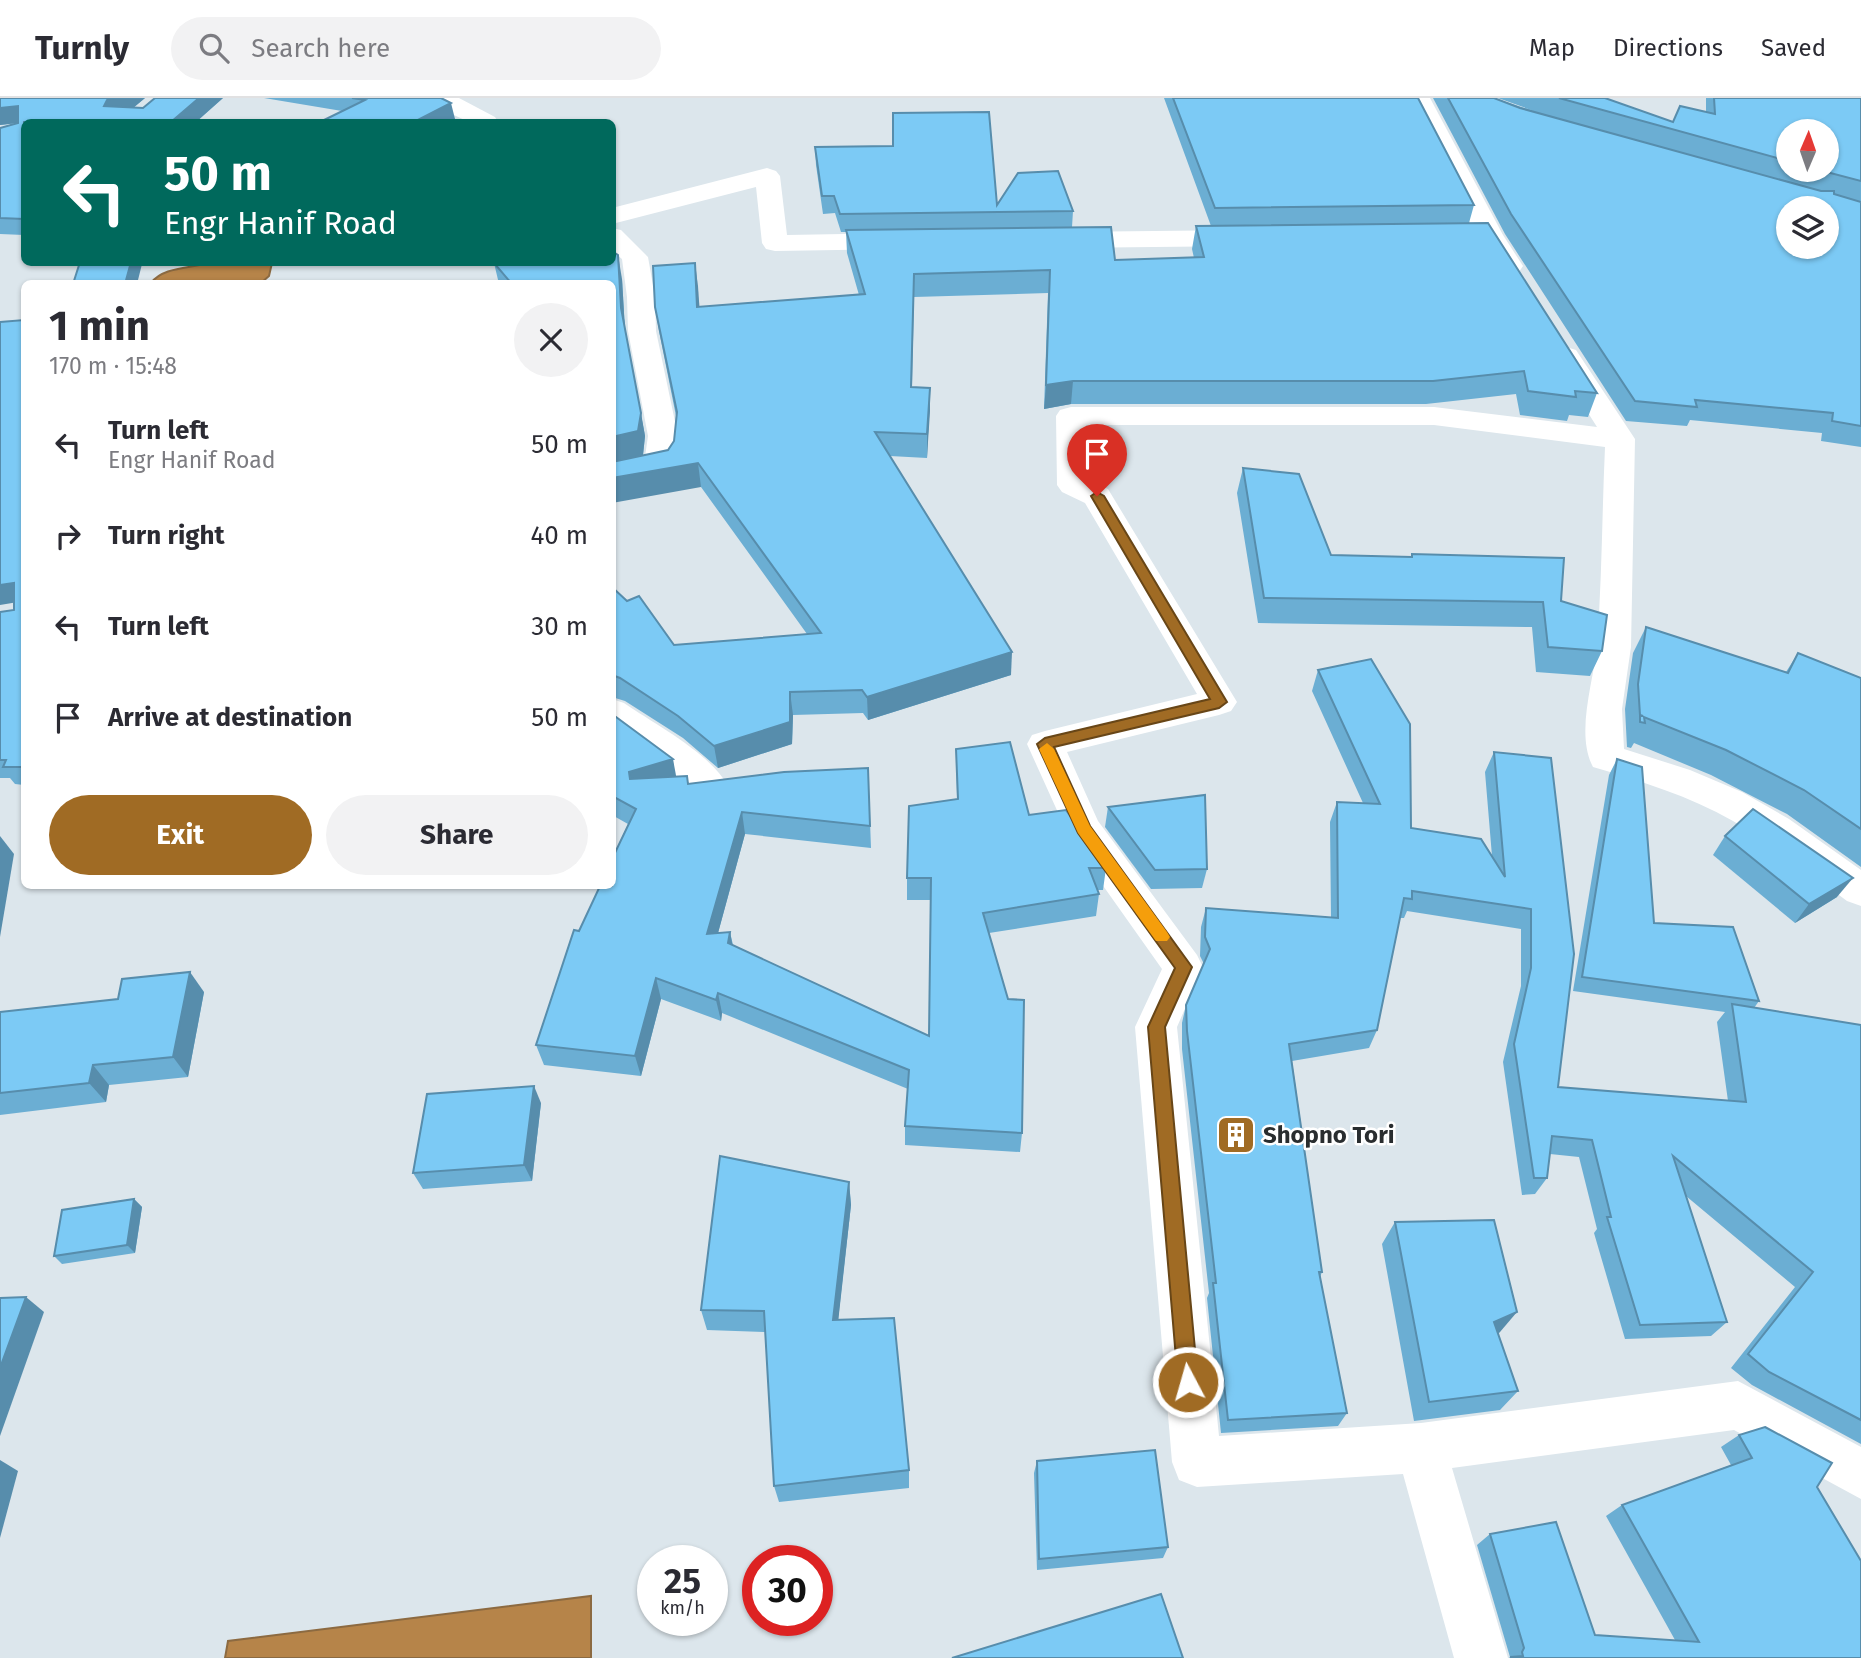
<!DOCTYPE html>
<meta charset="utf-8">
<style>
:root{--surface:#fff;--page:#f2f2f3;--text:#2b2b33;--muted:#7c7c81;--line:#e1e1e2;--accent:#a06b24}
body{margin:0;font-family:"Fira Sans",sans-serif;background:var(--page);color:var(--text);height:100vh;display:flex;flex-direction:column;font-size:26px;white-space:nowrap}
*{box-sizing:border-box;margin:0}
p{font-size:23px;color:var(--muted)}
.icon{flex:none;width:38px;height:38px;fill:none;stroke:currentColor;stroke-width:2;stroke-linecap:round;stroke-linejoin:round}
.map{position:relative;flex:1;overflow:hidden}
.drawer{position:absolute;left:21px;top:182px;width:595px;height:609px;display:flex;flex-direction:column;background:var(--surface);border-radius:10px;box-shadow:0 2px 5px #0004}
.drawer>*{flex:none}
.banner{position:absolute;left:21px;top:21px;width:595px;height:147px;border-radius:10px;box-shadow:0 2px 5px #0004;background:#00695c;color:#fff;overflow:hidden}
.needle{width:46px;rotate:2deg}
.fabs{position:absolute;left:1776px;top:21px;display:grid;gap:14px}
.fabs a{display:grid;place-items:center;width:63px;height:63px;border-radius:50%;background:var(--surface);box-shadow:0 2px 5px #0004;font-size:35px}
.speed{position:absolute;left:637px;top:1447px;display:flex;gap:14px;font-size:35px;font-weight:700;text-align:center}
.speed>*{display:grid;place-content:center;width:91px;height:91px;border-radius:50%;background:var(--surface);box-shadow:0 2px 5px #0004;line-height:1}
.speed small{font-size:18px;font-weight:400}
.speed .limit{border:10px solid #d22;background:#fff;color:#111}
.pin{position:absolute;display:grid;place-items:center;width:60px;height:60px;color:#fff;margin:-72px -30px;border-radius:50% 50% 50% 0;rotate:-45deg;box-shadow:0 0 7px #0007}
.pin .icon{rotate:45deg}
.me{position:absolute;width:77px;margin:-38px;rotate:354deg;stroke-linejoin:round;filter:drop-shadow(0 0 5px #0008)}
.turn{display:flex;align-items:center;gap:24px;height:147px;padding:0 28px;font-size:32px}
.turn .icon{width:91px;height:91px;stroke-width:2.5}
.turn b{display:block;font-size:49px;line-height:60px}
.round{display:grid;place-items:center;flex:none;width:74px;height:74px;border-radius:37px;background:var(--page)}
.overview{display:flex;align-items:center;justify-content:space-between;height:119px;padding:0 28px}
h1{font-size:42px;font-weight:700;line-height:52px}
.action{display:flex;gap:14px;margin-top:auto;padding:14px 28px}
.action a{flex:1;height:80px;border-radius:42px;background:var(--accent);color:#fff;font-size:28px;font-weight:700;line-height:80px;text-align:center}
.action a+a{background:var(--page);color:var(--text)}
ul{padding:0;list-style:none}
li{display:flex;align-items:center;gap:21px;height:91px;padding:0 28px}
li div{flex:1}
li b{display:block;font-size:26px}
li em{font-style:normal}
header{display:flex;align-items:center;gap:42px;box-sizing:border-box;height:98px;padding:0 35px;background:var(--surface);border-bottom:2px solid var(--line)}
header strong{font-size:33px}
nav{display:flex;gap:38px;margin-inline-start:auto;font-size:24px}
.search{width:490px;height:63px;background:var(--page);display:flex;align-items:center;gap:18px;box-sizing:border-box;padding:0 24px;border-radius:38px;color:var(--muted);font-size:26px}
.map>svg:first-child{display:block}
.water{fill:#b68449;stroke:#8c6a41;stroke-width:2}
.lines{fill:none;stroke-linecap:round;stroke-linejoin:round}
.street{fill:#fff;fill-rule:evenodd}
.wall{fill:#6baed3;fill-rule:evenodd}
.shaded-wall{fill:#578dac}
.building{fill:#7ccaf5;stroke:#578dac;stroke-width:2;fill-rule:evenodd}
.route{fill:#a06b24;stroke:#684617;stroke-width:2}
.slow{fill:#f59e0b}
.labels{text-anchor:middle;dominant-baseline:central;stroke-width:5;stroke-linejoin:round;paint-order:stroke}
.poi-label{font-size:24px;font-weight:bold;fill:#292d2f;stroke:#fff;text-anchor:start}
</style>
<header>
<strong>Turnly</strong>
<div class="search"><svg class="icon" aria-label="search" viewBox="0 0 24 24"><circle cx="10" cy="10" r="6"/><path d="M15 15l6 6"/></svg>Search here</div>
<nav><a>Map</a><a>Directions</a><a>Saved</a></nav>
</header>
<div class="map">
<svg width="1861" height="1560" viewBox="0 0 1861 1560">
<rect width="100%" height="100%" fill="#dce6ec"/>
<g class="water">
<path d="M212,164L272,165L269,178L261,185H151C164,168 191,171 212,164Z"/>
<polygon points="591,1498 591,1560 225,1560 228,1543"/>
</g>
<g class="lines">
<g class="street">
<polygon points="424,0 459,0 495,19 498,24 469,24 428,5"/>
<path d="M1406,0H1430L1503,137L1523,168L1519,174L1510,176L1501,174C1463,120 1436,58 1406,0Z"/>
<polygon points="767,70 776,73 780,78 787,137 900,135 909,137 913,143 909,149 900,151 775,153 766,151 762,145 756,89 612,126 612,110"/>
<polygon points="612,130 621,132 648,159 655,199 656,233 678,338 675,366 671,373 612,386 612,366 645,359 648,338 628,233 627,199 622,161 612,153"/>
<polygon points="1246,132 1255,134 1259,140 1255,146 1246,148 1062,150 1053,148 1049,142 1053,136 1062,134"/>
<path d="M1566,249L1576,252L1635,341L1631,549L1622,611L1624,651L1690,672L1742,694L1789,721L1861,772V808L1847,803C1810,776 1773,746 1733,723C1689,698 1641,683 1593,669C1575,635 1594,583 1597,547C1602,481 1602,415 1605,349L1434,327H1086L1088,382L1108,391L1237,604L1231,613L1219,617L1067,654L1098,723L1197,857L1203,869L1177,929L1219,1338L1421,1325L1738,1283L1861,1349V1401L1734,1332L1452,1370L1508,1560H1454L1403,1376L1197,1389L1179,1382L1172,1364L1135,929L1162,871L1070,741L1027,646L1032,637L1045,633L1197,596L1085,405L1062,394L1057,387L1056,318L1060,312L1071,309H1434L1597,329L1552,258L1556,252Z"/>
<path d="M612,601L624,605C656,627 710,655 728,688L723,698L710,702L697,698L677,679L612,632Z"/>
</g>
</g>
<g class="wall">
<polygon points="0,0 145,0 133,10 143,10 223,0 196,24 24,24 24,137 0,136 0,30 18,25 0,27"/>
<polygon points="264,0 441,0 455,21 448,24 320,24 342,13"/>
<polygon points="1164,0 1418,0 1474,107 1469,125 1597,295 1588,319 1569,317 1567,323 1520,317 1516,296 1426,306 1071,306 1044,311 1048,195 914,199 912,289 930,290 927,360 890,358 1011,577 868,622 863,615 793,617 792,646 718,670 683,640 625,603 612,599 612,489 674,547 807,536 701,389 668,352 674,343 676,318 659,233 655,209 695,165 699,209 859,197 847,155 846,134 841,134 835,115 823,116 816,67 815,49 997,107 1073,113 1072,129 1115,162 1194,160 1192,151 1196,128 1211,128"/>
<path d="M1433,0H1494L1534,13L1498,0H1605L1673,24L1706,14V0H1861V349L1821,343L1822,335L1690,322L1687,328L1626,323L1505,136ZM1788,33L1827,72H1788Z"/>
<polygon points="494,165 622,181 625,231 645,338 643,357 612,364 612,186 499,186"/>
<polygon points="24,222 24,687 15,686 10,680 0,680 0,514 14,512"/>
<polygon points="1243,370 1331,457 1411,459 1412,456 1561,503 1602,553 1590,578 1536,574 1532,529 1258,525 1237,395"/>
<polygon points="1646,529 1786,574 1798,555 1861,580 1861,769 1787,716 1711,677 1634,645 1631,650 1627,649 1625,611 1633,555"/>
<polygon points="1318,572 1411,730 1492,758 1485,674 1494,654 1551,660 1558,989 1728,1003 1717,924 1725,914 1573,893 1609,677 1617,661 1654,825 1759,903 1754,910 1861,927 1861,1346 1752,1287 1731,1270 1795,1189 1686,1098 1727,1224 1711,1238 1625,1241 1594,1135 1597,1131 1579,1059 1550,1056 1547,1080 1535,1096 1522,1097 1503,964 1521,888 1521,831 1407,813 1404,820 1400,820 1377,932 1369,950 1292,963 1322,1174 1320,1179 1347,1315 1338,1328 1221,1335 1207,1200 1209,1195 1182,951 1182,925 1186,907 1204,866 1200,858 1201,829 1206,810 1331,820 1330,724 1337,704 1363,705 1312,593"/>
<polygon points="612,616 677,679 688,686 868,670 871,750 745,736 718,835 730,834 733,847 929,938 931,802 907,802 907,780 957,701 956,651 1029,717 1106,770 1103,792 1097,792 1099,796 1096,818 989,835 1022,1035 1020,1054 905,1047 905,1028 908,991 722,915 721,923 661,901 641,978 544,967 536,947 579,833 628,726 612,717"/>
<polygon points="1108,709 1207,771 1202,790 1151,791 1105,729"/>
<polygon points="1725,738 1837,799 1795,825 1713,757"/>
<polygon points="204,894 188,979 109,987 106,1004 0,1017 0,914"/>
<polygon points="541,1005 532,1083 423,1091 413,1075"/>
<polygon points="849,1084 851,1107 838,1222 909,1372 909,1390 779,1404 774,1388 765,1234 707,1232 701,1212"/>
<polygon points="134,1101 142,1109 135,1155 62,1166 54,1158"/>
<polygon points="1395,1124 1500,1234 1498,1236 1518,1293 1500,1312 1414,1323 1382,1146"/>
<polygon points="1739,1337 1817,1389 1861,1560 1509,1560 1510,1559 1477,1447 1490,1436 1595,1537 1675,1542 1606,1418 1622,1407 1731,1367 1721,1349"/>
<polygon points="1037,1363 1168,1449 1163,1460 1037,1472 1034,1375"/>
</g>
<g class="shaded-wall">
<polygon points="114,0 145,0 127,15 104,8 107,2"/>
<polygon points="199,0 223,0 196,24 171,24"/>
<polygon points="451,5 455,21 448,24 414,24"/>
<polygon points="18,8 26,24 0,27 0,10"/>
<polygon points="618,157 622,181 625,233 621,210"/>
<polygon points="131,164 150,164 142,166 137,186 125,186"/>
<polygon points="695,165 698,188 701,232 697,209"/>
<polygon points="1073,283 1071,306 1044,311 1046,287"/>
<polygon points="930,290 930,313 927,360 927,336"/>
<polygon points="641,315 645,338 643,357 612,364 612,339"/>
<polygon points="698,365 701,389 612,405 612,380"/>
<polygon points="14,485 24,503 0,507 0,487"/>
<polygon points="1012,554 1011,577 868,622 867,599"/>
<polygon points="790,594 793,617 792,646 718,670 714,648"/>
<polygon points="673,661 677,683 636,703 629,674"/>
<polygon points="742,714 745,736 712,857 707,836"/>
<polygon points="0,738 14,756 0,839"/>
<polygon points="1853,780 1837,799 1795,825 1809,806"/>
<polygon points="730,834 734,855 728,845"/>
<polygon points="190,874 204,894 188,979 173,959"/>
<polygon points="656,880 661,901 641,978 635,958"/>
<polygon points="718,895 722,915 721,923 716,902"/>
<polygon points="93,967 109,987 106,1004 89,985"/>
<polygon points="534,988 541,1005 532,1083 524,1067"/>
<polygon points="849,1084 851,1107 836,1243 833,1222"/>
<polygon points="134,1101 142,1109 135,1155 127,1147"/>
<polygon points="26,1199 44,1214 0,1338 0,1270"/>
<polygon points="1517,1214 1500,1234 1477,1245 1494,1224"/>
<polygon points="0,1362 18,1373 0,1440"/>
</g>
<g class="building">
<polygon points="0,0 114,0 107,2 104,8 143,10 155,0 199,0 171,24 24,24 24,121 0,120 0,30 18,25 18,8 0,10"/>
<polygon points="352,0 441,0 451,5 414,24 320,24 365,2"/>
<polygon points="1173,0 1418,0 1474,107 1215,110"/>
<path d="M1448,0H1494L1520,10L1821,93H1834V96L1861,104V328L1832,323L1833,315L1695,302L1697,309L1635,303L1511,116ZM1788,110H1827V149H1788Z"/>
<polygon points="1559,0 1605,0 1673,24 1680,8 1715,16 1714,0 1861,0 1861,83 1819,72 1827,72 1827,33 1788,33 1788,63"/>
<polygon points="989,14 997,107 1018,75 1058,73 1073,113 840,116 834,98 822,98 815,49 893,48 893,15"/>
<polygon points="1488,125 1597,295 1575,293 1576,299 1528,293 1524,273 1433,283 1073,283 1046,287 1050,172 914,176 911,289 930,290 927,336 875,334 1012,554 867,599 862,592 790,594 790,624 714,648 678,618 620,580 612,577 612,489 627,503 639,498 674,547 821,535 698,365 612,380 612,364 668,352 674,343 677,314 655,209 653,168 695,165 697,209 865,196 846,132 1111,129 1115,162 1204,159 1196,128"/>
<polygon points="612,153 618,157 621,210 641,315 638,333 612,339 612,186 512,186 494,165 612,164"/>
<polygon points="80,164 131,164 125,186 73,186"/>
<polygon points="24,222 24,669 3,669 6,662 0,662 0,514 14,512 14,485 0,487 0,224"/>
<polygon points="1243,370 1299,376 1331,457 1412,459 1412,456 1564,460 1561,503 1607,517 1602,553 1548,549 1543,504 1264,500"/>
<polygon points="1646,529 1788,575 1798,555 1861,580 1861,731 1804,692 1726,652 1644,619 1645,625 1640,624 1640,618 1643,618 1640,617 1638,586"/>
<polygon points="1371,561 1410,626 1411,730 1481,741 1505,779 1494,654 1551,660 1574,856 1558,989 1746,1004 1732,906 1861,927 1861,1322 1769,1274 1748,1256 1813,1174 1673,1058 1727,1224 1640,1227 1607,1119 1611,1119 1592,1042 1552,1038 1547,1080 1534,1080 1514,946 1531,870 1531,811 1412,793 1412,801 1404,800 1377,932 1289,946 1322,1174 1319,1174 1347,1315 1228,1322 1213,1185 1216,1185 1187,933 1186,907 1210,851 1205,839 1206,810 1338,820 1337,704 1380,706 1318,572"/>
<polygon points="612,616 673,661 629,674 630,681 687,678 688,686 784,674 868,670 870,728 742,714 707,836 730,834 728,845 929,938 931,780 907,780 909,708 958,701 956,651 1010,644 1029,717 1066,712 1106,770 1089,770 1099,796 983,815 1008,901 1024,902 1022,1035 905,1028 909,972 718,895 716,902 656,880 635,958 536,947 574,832 579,833 600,788 612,788 612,761 636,711 612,698"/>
<polygon points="1617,661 1642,669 1654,825 1733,829 1759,903 1582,879"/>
<polygon points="1205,697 1207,771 1155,772 1108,709"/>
<polygon points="1753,711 1853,780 1809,806 1725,738"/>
<polygon points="190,874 173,959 93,967 89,985 0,995 0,914 118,901 122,881"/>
<polygon points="534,988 524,1067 413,1075 427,996"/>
<polygon points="720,1058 849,1084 833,1222 894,1220 909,1372 774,1388 764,1213 701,1212"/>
<polygon points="134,1101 127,1147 54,1158 62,1112"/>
<polygon points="1494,1122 1517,1214 1494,1224 1518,1293 1429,1304 1395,1124"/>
<polygon points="26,1199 0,1270 0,1200"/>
<polygon points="1765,1329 1832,1365 1817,1389 1861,1463 1861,1560 1511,1560 1511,1559 1523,1558 1522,1554 1524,1550 1490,1436 1556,1424 1595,1537 1699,1544 1622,1407 1752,1360 1739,1337"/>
<polygon points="1155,1352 1168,1449 1039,1461 1037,1363"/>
<polygon points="1161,1496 1183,1560 952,1560"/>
</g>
<polygon class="route" points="1097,394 1104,398 1227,604 1219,610 1054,649 1090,728 1192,869 1165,929 1198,1284 1195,1291 1188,1294 1181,1291 1178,1284 1148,929 1175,870 1078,735 1037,646 1045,640 1210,601 1091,398"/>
<polygon class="slow" points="1047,645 1054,651 1090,728 1167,834 1170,839 1167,843 1156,843 1078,735 1039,651"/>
<defs>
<symbol id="building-square" viewBox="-11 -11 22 22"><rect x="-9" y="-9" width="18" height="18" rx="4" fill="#a06b24" stroke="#fff"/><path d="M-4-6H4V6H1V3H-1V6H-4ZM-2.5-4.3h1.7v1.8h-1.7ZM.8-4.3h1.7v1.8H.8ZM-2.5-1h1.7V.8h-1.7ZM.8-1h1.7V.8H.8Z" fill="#fff"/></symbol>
</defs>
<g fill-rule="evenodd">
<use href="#building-square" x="1214" y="1015" width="44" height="44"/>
</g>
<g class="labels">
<g class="poi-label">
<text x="1263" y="1037">Shopno Tori</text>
</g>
</g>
</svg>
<div class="fabs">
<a><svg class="needle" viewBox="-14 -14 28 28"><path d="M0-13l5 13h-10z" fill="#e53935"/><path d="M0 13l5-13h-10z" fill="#7c7c81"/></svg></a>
<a><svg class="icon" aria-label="layers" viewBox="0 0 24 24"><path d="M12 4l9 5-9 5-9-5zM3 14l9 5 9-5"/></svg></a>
</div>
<div class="speed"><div>25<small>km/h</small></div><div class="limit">30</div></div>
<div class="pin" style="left:1097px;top:398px;background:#d93025"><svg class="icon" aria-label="arrive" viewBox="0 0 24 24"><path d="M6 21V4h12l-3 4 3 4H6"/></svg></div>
<svg class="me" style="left:1188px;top:1284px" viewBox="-20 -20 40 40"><circle r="17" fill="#a06b24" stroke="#fff" stroke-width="3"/><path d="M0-11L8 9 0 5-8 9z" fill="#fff"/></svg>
<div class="banner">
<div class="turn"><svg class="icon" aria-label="left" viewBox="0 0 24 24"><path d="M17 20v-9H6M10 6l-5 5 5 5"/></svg><div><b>50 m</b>Engr Hanif Road</div></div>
</div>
<section class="drawer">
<div class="overview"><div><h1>1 min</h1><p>170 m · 15:48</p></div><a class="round"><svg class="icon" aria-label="close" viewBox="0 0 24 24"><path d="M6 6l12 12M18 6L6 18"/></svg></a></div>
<ul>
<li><svg class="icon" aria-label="left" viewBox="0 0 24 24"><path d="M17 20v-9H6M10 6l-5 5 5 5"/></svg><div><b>Turn left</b><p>Engr Hanif Road</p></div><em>50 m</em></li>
<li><svg class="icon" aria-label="right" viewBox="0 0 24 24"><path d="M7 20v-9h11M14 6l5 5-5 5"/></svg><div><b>Turn right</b></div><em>40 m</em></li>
<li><svg class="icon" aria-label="left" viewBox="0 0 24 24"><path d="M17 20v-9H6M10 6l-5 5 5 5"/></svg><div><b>Turn left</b></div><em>30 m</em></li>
<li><svg class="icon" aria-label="arrive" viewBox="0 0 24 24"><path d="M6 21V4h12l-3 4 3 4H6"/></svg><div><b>Arrive at destination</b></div><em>50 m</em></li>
</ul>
<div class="action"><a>Exit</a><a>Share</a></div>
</section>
</div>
